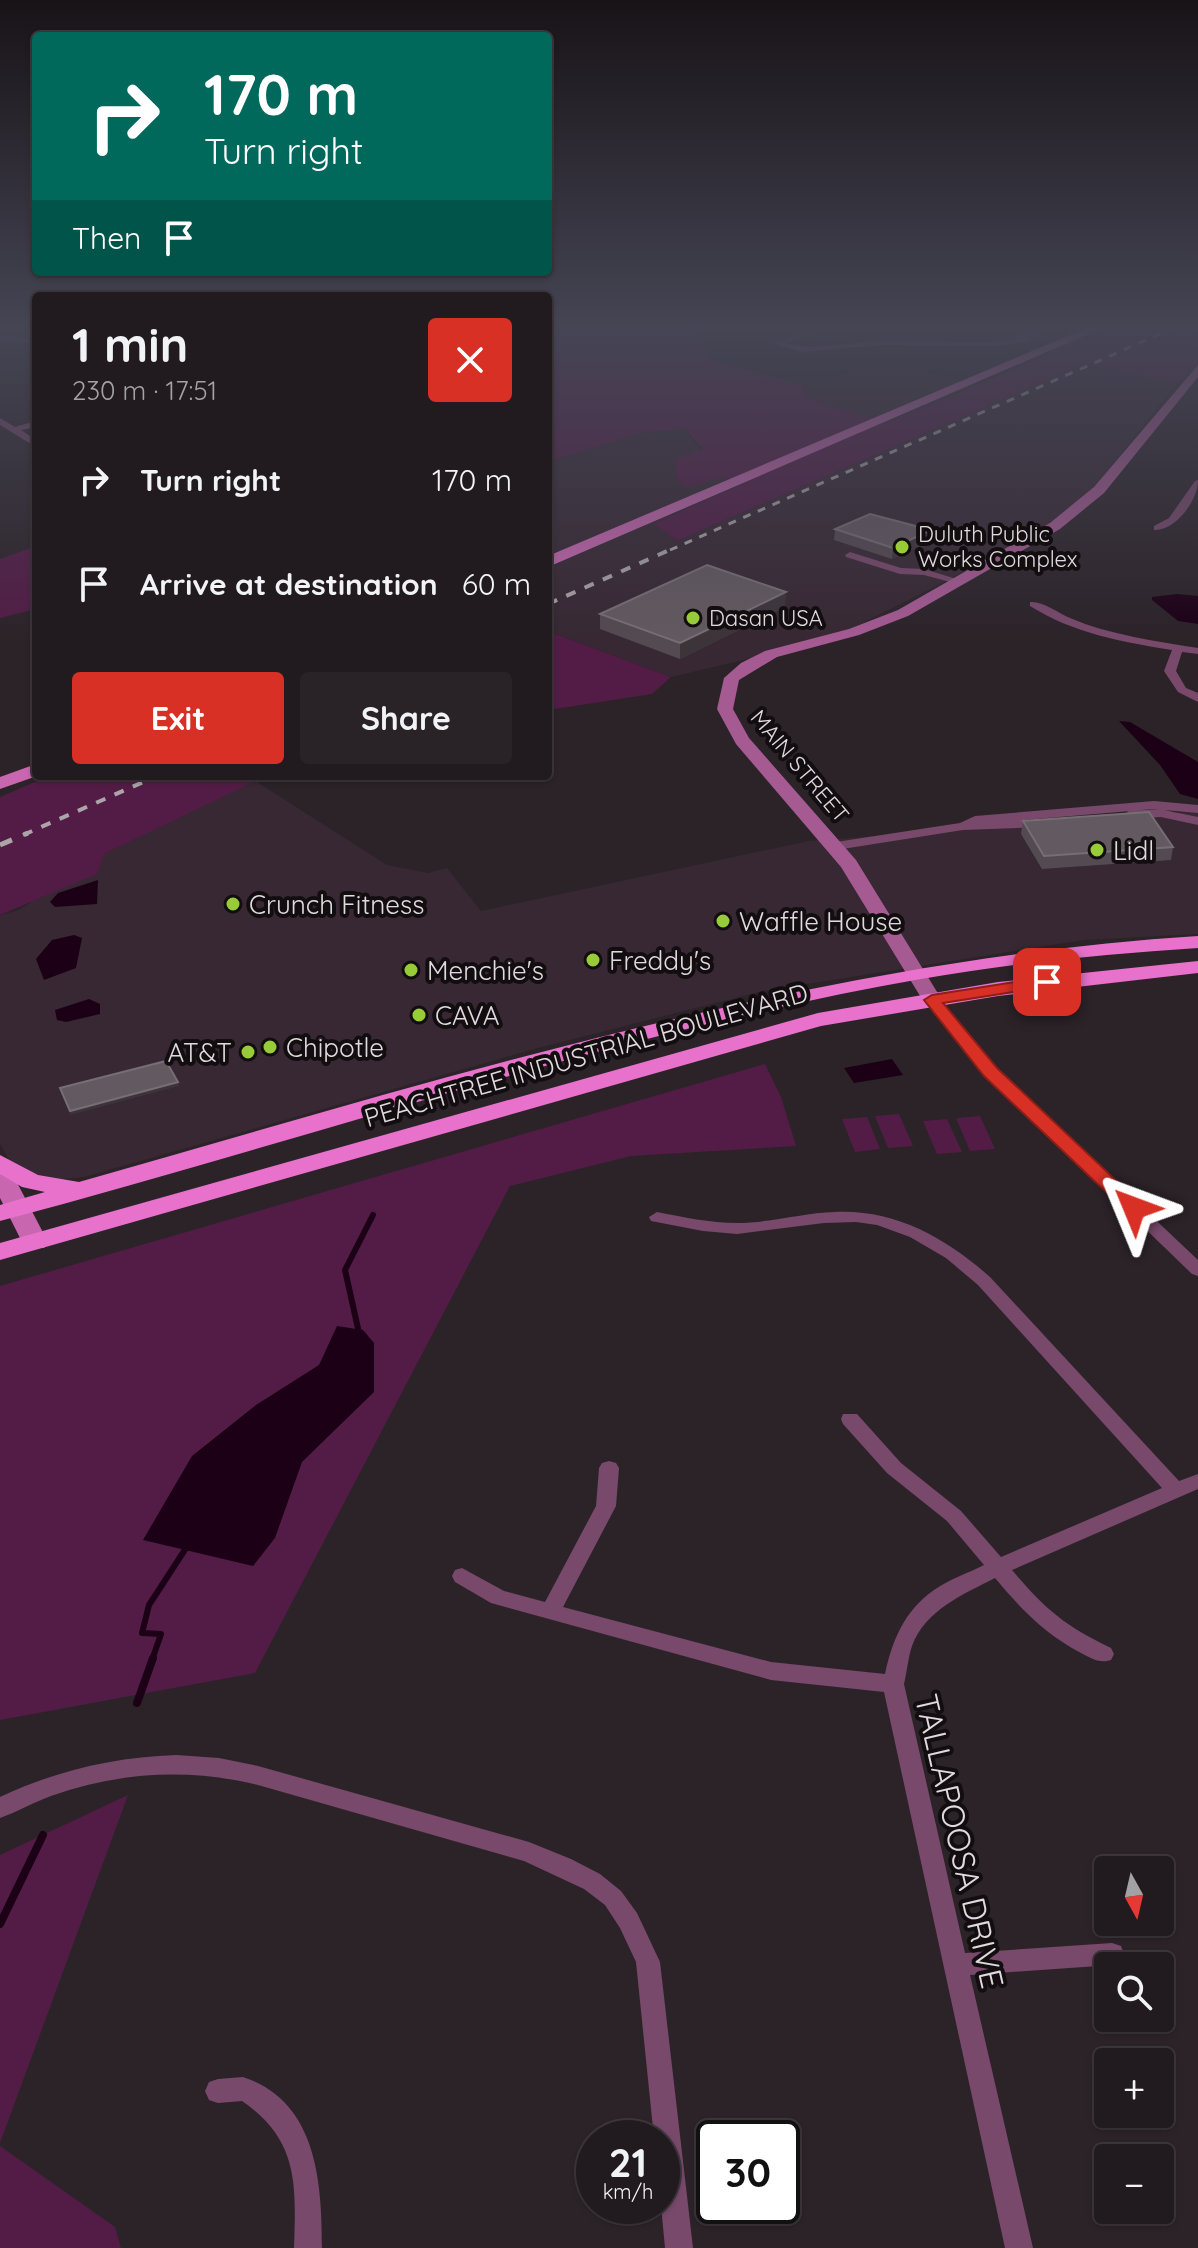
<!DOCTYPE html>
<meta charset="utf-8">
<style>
:root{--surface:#211a1f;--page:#292328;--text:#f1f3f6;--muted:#a2a1a4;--line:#3e383d;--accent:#d93025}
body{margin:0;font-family:Quicksand,sans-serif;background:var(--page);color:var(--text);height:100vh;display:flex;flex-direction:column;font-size:30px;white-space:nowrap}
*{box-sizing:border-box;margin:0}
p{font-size:26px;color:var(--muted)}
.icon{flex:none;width:44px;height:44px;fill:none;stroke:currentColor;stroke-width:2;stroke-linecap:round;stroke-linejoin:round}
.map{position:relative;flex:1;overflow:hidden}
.panel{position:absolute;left:32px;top:292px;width:520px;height:488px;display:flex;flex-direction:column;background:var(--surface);border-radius:8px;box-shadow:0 2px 6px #0004,0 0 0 2px var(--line)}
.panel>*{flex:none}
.banner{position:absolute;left:32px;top:32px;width:520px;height:244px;border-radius:8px;box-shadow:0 2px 6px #0004,0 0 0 2px var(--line);background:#00695c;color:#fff;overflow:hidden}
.needle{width:52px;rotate:172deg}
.tools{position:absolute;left:1094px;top:1856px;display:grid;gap:16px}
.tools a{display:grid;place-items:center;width:80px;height:80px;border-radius:8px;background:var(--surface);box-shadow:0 2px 6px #0004,0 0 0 2px var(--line);font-size:40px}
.speed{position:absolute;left:576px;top:2120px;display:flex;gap:16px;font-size:40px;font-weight:700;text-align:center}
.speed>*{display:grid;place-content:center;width:104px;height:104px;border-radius:50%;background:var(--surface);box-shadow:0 2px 6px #0004,0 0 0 2px var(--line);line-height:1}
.speed small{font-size:20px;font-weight:400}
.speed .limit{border:4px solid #111;border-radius:12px;background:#fff;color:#111}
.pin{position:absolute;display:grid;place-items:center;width:68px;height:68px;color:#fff;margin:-34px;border-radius:16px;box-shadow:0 4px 12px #0006}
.me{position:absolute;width:88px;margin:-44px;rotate:314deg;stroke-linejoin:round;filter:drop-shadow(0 0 6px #0008)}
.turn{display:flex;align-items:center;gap:28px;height:168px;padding:0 40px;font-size:36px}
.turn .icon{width:104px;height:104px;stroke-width:2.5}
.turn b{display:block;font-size:56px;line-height:68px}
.then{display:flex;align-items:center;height:76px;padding:0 40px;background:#0003;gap:16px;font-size:30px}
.round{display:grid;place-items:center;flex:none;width:84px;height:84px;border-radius:8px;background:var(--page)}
.summary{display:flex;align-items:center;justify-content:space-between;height:136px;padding:0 40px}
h1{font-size:48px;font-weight:700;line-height:60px}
.action{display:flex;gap:16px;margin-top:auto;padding:16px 40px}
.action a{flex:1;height:92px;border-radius:8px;background:var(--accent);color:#fff;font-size:32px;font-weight:700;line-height:92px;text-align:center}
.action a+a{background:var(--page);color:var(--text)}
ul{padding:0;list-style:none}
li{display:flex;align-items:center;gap:24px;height:104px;padding:0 40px}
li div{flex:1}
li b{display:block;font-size:30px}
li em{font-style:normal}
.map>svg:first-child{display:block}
.built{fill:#372833}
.green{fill:#521c46}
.water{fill:#1c0016}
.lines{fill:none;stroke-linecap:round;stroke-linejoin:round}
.stream-far1{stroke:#1c0016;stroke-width:6}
.stream{stroke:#1c0016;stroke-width:8}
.street{fill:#78496b;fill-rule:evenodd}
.secondary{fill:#a55a92;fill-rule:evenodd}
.primary{fill:#c867b0;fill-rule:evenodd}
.highway{fill:#e872cb;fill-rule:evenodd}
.rail-far2{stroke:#aba4a9;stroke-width:3;stroke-dasharray:8 8;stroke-linecap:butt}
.rail-far1{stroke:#aba4a9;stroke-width:4;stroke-dasharray:10 10;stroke-linecap:butt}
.rail{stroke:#aba4a9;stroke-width:5;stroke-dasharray:13 13;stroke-linecap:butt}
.wall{fill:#544a51}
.shaded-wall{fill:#3d343a}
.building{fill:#635960;stroke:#766e74;stroke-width:2}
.route{fill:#d93025;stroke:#8d1f18;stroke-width:2}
.poi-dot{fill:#97cc38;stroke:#120e10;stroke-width:3}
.labels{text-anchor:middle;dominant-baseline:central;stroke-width:8;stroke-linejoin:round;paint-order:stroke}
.far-poi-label{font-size:22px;fill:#e0dade;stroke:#120e10;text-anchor:start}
.far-street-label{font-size:22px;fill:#e0dade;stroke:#120e10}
.poi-label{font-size:26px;fill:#e0dade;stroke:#120e10;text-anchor:start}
.street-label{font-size:26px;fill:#e0dade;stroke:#120e10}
.near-street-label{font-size:32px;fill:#e0dade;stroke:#120e10}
</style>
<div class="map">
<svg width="1198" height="2248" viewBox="0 0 1198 2248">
<rect width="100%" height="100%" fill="#2c2329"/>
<g class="built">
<polygon points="888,362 975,385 889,422 824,405 801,392 804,385"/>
<polygon points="1086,363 1177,383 1077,509 1013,547 829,640 671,677 548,631 548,461 642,433 684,428 721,477 748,481 655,524 677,541"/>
<polygon points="254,780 387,865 428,873 447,868 481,911 809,841 1198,811 1198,934 1084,940 763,991 538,1048 84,1177 55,1180 30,1175 10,1162 0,1143 0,915 19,910 104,854"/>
</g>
<g class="green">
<polygon points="555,326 689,326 711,360 804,385 802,392 824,405 889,422 1048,355 1046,354 1089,326 1198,326 1198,364 1177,383 1086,363 677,541 654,524 746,482 721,477 686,488 677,479 674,459 703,449 684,428 642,433 548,461 548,331"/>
<polygon points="36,546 36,609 0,618 0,559"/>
<polygon points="548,631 553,633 671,677 652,694 548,710"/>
<polygon points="49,776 266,776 104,854 97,874 0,915 0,797"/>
<polygon points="765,1064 781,1097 796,1146 631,1156 510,1186 255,1673 0,1720 0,1286"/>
<polygon points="899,1114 913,1146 888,1148 875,1116"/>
<polygon points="980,1116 995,1149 970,1151 956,1118"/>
<polygon points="867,1117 880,1149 855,1152 842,1119"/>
<polygon points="947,1119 962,1152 937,1154 923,1121"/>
<polygon points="128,1795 0,2143 0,1855"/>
<polygon points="0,2146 115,2227 121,2248 0,2248"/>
</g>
<g class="water">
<polygon points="1177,594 1198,596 1198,624 1178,621 1152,600 1152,597"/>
<polygon points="1119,721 1130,722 1198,762 1198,799 1180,794 1160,765"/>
<polygon points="98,880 97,904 55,907 50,902 58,893"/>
<polygon points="74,935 82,938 76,968 44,980 36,959 52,940"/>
<polygon points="89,999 100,1004 100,1014 66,1022 57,1020 55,1010"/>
<polygon points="892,1059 903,1075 854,1083 844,1068"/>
<polygon points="337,1326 363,1330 374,1343 374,1392 302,1462 275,1538 253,1566 143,1540 192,1456 256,1405 319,1365"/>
</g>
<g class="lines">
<g class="stream-far1">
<polyline points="359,1333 345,1270 373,1215"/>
<polyline points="152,1660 161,1634 142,1633 149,1605 188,1545"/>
</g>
<g class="stream">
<polyline points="137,1703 153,1658"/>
<polyline points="0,1924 43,1835"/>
</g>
<g class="street">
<path d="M825,326H837L786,343C817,352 851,341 884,341C921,340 958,344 995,342C1018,340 1038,326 1060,326L1026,342L995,346L881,345L801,352L773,343Z"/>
<polygon points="989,326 963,332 912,333 908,331 912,329"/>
<polygon points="0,337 36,339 36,343 0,341"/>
<polygon points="0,418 15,427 36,421 36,427 21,430 36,440 36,447 0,425"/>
<path d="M1198,480C1198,500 1176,531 1154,530V526L1169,518L1195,481Z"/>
<polygon points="850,552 901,568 924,569 963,581 958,584 924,575 900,574 846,557 845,555"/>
<path d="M1030,602C1043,601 1058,613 1070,618C1110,635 1155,641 1198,648V654L1182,652L1176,671L1186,688L1198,693V702L1178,692L1164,671L1172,650C1122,642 1073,633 1030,606Z"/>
<polygon points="1154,801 1198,805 1198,813 1164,810 1198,817 1198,825 1161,817 1129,819 1123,815 1129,811 1159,809 1154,809 1024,820 1047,820 1049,823 1042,827 963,830 836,850 829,846 836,842 960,823 975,816"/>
<polygon points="932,996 937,997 996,1069 1198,1260 1198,1276 1192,1274 986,1075 925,1000"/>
<path d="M657,1212C683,1217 710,1223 737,1223C770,1223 802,1213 835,1212C895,1209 946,1238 990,1277L1179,1481L1198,1474V1489L1012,1570C1046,1610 1064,1625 1111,1648L1114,1654L1111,1660C1099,1664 1091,1658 1081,1653C1045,1634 1021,1609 995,1578C964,1594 925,1610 912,1646C908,1658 907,1672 904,1684L965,1953L1112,1943L1121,1946L1124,1954L1121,1962L1112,1965L970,1975L1033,2248H1005L884,1692L771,1680L491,1603L455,1582L452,1576L455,1570L462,1568L504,1591L545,1602L596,1506L599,1468L602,1463L609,1461L616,1463L619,1468L616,1506L563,1607L771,1662L885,1674C892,1641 904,1611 934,1590C948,1580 968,1573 984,1565L947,1521L887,1473L843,1424L841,1419L843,1414H857L901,1463L961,1511L1001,1557L1162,1488L978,1285L946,1258L910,1237L877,1225L856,1222L824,1223L737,1234L703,1231L651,1221L649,1217Z"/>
<path d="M176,1755L219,1758L258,1766L529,1842L571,1859L600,1874L621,1891L637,1913L660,1962L693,2248H665L661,2206L662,2138H654L636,1962L620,1928L605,1905L584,1889L524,1861L258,1785C188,1768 119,1772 51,1796C34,1802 17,1812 0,1818V1797C55,1771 114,1757 176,1755Z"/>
<path d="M243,2077C317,2101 322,2182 322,2248H294C296,2185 299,2140 242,2101L218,2103L209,2100L205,2091L209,2082L218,2079Z"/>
</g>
<polygon class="secondary" points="1198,365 1198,377 1104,493 1060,529 908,616 859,635 777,657 739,680 733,709 749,738 856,860 942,1000 939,1004 925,1004 841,867 736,744 717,709 724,678 741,663 765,651 849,629 898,610 1050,523 1094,487"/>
<g class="primary">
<polygon points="1091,326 1107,326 548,567 548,556"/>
<polygon points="36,764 37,776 0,789 0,777"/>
<polygon points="0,1165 12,1173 48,1242 44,1248 26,1248 22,1242 0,1198"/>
</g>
<g class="highway">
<path d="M1198,936V948C1105,954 1013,963 921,979C608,1034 307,1140 0,1221V1205L45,1192L22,1187L0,1174V1155L38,1175L79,1182C446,1078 815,960 1198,936Z"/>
<polygon points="1198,961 1198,973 998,996 821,1026 0,1260 0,1243 818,1013 998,982"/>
</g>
<polyline class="rail-far2" points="670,550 1178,326"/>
<g class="rail-far1">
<polyline points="548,604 674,548"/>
<polyline points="23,835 157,776"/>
</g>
<polyline class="rail" points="0,845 28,833"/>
</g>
<g class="wall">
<polygon points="835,529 930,541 892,559 834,540"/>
<polygon points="785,607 680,659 600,629 600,614"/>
<polygon points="1023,821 1173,847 1171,860 1042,869 1021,834"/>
</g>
<g class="shaded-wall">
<polygon points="931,530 930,541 892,559 893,548"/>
<polygon points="786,592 785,607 680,659 680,643"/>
<polygon points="178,1082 179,1086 70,1115 70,1111"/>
</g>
<g class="building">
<polygon points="870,514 931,530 893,548 835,529"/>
<polygon points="707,565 786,592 680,643 600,614"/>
<polygon points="1149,812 1173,847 1044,856 1023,821"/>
<polygon points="166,1061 178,1082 70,1111 60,1088"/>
</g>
<linearGradient id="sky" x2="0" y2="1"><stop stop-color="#181317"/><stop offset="0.51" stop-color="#454554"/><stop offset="1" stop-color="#454554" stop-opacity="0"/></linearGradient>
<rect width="1198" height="641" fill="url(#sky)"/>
<polygon class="route" points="1047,977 1052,978 1052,986 943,1003 997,1068 1141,1204 1143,1208 1141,1212 1127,1212 984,1076 924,1000 932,995"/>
<g class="poi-dot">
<circle cx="902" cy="547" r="8"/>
<circle cx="693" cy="618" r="8"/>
<circle cx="1097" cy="850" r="8"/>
<circle cx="233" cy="904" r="8"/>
<circle cx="723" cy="921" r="8"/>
<circle cx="593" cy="960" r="8"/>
<circle cx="411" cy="970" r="8"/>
<circle cx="419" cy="1015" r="8"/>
<circle cx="270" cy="1047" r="8"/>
<circle cx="248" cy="1052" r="8"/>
</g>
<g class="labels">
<g class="far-poi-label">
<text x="918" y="534">Duluth Public<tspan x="918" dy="25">Works Complex</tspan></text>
<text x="709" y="618">Dasan USA</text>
</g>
<g class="far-street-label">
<text transform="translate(800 766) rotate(50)">MAIN STREET</text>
</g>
<g class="poi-label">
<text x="1113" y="850">Lidl</text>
<text x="249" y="904">Crunch Fitness</text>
<text x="739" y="921">Waffle House</text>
<text x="609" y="960">Freddy's</text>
<text x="427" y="970">Menchie's</text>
<text x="435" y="1015">CAVA</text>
<text x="286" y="1047">Chipotle</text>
<text x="232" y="1052" text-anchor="end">AT&amp;T</text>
</g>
<g class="street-label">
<text transform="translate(586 1055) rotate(-16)">PEACHTREE INDUSTRIAL BOULEVARD</text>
</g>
<g class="near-street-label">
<text transform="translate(960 1841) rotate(77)">TALLAPOOSA DRIVE</text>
</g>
</g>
</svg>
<div class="tools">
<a><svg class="needle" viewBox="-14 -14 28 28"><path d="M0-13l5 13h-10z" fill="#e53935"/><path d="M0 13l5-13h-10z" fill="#a2a1a4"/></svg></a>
<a><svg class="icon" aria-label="search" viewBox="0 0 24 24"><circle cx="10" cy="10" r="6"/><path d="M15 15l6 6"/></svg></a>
<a>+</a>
<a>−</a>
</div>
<div class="speed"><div>21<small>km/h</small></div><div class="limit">30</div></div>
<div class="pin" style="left:1047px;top:982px;background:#d93025"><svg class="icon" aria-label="arrive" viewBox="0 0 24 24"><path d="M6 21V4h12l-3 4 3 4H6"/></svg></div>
<svg class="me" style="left:1134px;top:1208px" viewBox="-20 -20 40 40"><path d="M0-17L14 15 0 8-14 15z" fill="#d93025" stroke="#fff" stroke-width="4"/></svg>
<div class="banner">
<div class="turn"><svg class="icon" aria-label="right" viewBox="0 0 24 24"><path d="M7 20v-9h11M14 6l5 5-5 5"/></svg><div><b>170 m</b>Turn right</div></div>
<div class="then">Then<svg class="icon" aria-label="arrive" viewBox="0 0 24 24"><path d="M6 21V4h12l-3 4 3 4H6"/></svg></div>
</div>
<section class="panel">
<div class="summary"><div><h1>1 min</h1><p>230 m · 17:51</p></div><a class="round" style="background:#d93025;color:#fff"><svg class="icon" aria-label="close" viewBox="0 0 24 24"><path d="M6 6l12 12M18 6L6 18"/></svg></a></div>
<ul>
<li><svg class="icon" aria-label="right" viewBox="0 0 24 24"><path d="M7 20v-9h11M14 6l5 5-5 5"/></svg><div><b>Turn right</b></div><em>170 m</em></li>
<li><svg class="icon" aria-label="arrive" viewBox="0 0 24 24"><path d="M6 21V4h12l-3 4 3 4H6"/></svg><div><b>Arrive at destination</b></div><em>60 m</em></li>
</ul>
<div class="action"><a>Exit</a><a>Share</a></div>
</section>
</div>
